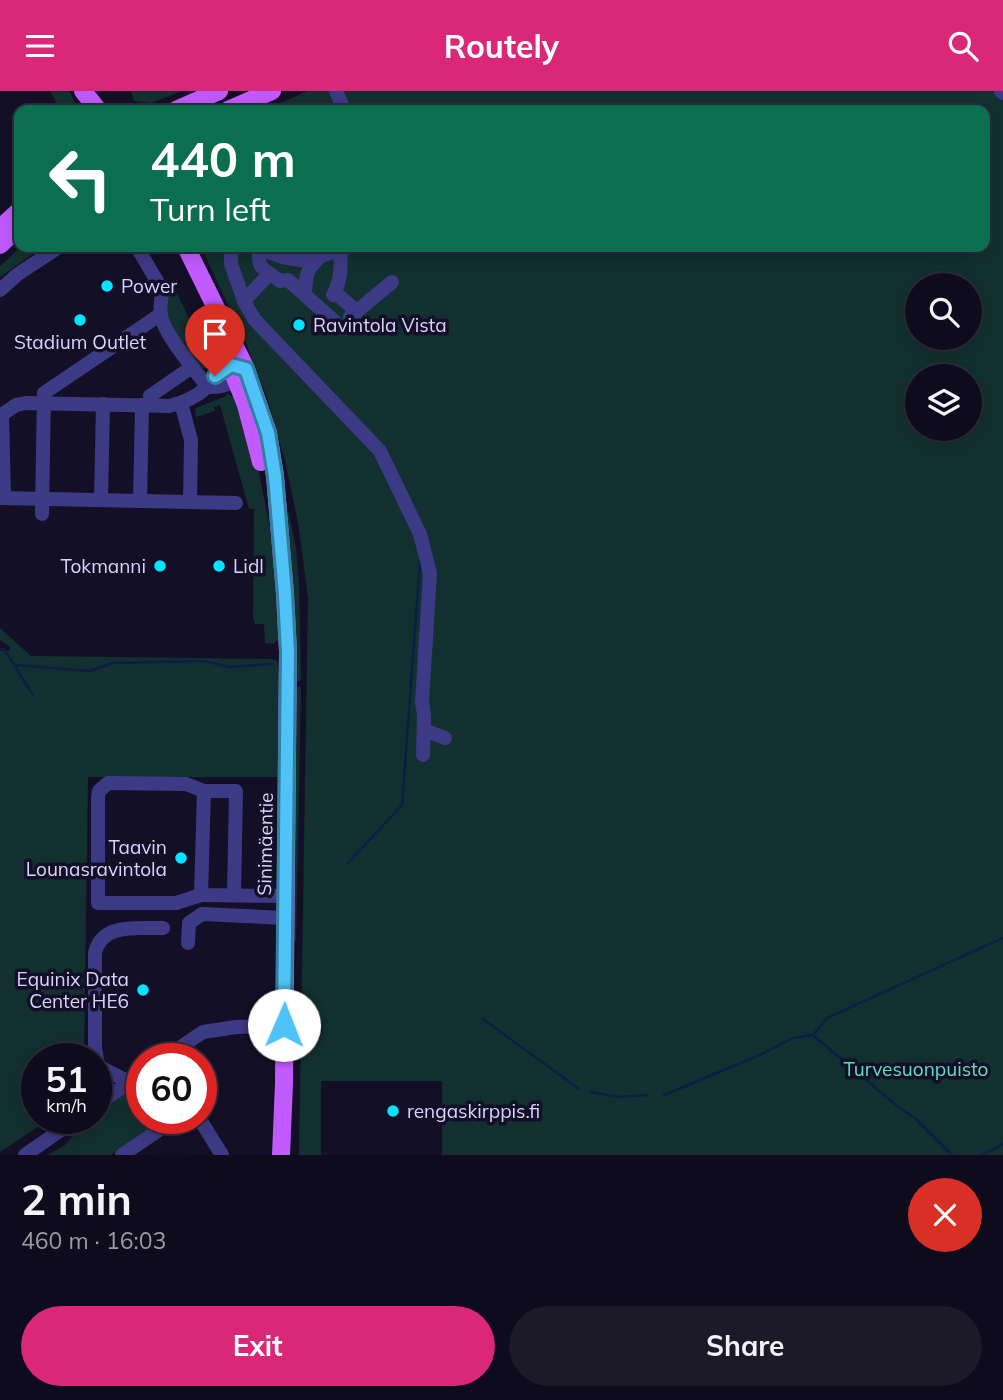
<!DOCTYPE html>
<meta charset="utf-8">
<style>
:root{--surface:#0e0b1c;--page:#1c1929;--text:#f1f3f6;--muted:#9b9ba3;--line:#2e2b3b;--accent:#db2777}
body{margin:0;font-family:Mulish,sans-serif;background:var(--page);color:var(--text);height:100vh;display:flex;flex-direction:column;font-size:26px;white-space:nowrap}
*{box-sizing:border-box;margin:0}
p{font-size:23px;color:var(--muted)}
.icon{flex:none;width:38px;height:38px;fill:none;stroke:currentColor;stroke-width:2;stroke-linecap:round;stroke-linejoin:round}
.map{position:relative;height:1064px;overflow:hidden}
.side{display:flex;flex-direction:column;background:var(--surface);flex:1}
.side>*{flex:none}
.top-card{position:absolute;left:14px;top:14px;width:976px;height:147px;border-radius:14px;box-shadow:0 4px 18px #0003,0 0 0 2px var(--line);background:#0b6e4f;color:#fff;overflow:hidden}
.fabs{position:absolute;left:905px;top:182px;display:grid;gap:14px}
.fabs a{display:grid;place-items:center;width:77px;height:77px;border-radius:50%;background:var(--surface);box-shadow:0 4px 18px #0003,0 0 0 2px var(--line);font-size:35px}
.speed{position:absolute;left:21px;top:952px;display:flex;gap:14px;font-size:35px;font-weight:700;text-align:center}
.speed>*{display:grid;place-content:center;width:91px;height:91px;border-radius:50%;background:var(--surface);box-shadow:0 4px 18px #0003,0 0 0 2px var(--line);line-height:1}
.speed small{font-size:18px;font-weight:400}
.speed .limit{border:10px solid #d22;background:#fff;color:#111}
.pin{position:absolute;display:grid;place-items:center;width:60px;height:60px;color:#fff;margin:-72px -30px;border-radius:50% 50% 50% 0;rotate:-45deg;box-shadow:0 0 7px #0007}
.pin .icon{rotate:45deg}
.me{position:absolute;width:77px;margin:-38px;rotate:1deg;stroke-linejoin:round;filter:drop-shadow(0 0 5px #0008)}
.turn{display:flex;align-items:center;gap:24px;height:147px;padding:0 21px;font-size:32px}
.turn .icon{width:91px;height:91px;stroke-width:2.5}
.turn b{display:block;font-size:49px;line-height:60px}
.round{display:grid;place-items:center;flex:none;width:74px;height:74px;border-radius:37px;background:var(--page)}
.headline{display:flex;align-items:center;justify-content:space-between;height:119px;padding:0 21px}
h1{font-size:42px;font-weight:700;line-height:52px}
.action{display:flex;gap:14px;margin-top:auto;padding:14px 21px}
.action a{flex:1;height:80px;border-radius:42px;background:var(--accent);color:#fff;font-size:28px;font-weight:700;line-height:80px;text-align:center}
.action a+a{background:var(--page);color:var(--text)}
header{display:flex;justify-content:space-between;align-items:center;height:91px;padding:0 21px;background:var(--accent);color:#fff;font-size:32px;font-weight:700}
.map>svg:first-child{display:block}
.green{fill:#12302f;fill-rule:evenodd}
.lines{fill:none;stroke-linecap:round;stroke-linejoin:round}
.stream{stroke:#0a1f44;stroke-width:2.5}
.minor{stroke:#3d3a85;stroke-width:14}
.major{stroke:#c25bff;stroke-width:18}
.route-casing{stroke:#337fa1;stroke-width:18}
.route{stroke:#4fc3f7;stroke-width:12}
.poi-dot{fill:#00e5ff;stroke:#130f26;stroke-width:2.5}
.labels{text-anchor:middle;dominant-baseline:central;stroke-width:7;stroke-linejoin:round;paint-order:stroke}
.poi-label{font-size:19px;fill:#d9d4ff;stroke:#130f26;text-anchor:start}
.street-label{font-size:19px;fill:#d9d4ff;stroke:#130f26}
.park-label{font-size:19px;fill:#5fe0c0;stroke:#130f26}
</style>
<header><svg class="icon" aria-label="menu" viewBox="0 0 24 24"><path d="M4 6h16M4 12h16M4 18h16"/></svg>Routely<svg class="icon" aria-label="search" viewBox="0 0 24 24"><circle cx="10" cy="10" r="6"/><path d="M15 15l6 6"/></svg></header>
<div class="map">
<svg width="1003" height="1064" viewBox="0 0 1003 1064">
<rect width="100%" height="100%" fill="#130f26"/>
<g class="green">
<polygon points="50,0 69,0 79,19 60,19"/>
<polygon points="131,0 183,0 151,12 134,10"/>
<path d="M307,0H1003V1064H442V990H321V1064H299L308,507L298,431L285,370L268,309L247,255L201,156H985V19H265ZM917,194H970V247H917ZM917,285H970V338H917Z"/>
<polygon points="21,156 43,156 0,186 0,175"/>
<polygon points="175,198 212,276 202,277 198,276 169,234 166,204"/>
<polygon points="227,302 238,309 255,362 270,437 281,546 273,553 265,552 264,533 255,533 253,527 254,418 249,418 220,314 214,316 215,320 196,326 195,320 196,317 226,305"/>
<polygon points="278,372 296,457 299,494 301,587 299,591 296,590"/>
<polygon points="0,537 31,565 271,568 277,570 280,589 279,686 88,686 84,968 37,968 37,1027 51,1027 0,1061 0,560 10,559 10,556 0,549"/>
<polygon points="296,595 301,596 296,850 292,850"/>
<polygon points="142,993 142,1027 155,1027 155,1035 111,1064 48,1064 65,1054 88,1027 96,1027 96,1020 106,1012"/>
</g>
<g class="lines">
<g class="stream">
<polyline points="0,558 4,558 33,604"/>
<polyline points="14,574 90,580 113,572 204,570 229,576 273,573"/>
<polyline points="348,772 402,714 420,470"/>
<polyline points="483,928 579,998"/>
<polyline points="813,944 827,927 1003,847"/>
<polyline points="590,1001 620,1006 647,1004"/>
<polyline points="664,1004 760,964 793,947 813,944 897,1015 916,1028 952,1064"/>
<polyline points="982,1064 1003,1053"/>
</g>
<g class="minor">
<polyline points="1001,0 1003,2"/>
<polyline points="334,19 343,16 336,0"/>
<polyline points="231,156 231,173 244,210 269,183"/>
<polyline points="254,156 282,166 307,170 348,156"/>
<polyline points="282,156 304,161 318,157"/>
<path d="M259,157C257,179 263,177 280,190L288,189L343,238"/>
<polyline points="0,199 18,183 59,156"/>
<polyline points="335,201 357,221"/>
<path d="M305,204C306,187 305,180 318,168"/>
<path d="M333,204C342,188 341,174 340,156"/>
<polyline points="244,210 254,228 380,360 420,443 430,482 422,611 424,623 423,664"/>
<polyline points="350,226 392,191"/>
<polyline points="181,312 191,349 190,411"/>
<polyline points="151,314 150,305 192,276"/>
<polyline points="2,323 4,407"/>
<path d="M0,325L16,314L26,312L169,315C182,312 196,306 206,297C218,288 213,283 231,274L246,278C235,291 225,297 208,296C196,281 164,243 161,225C159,215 163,206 161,197L137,156"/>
<polyline points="0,407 236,412"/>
<polyline points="101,409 103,313"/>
<polyline points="140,410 142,314"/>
<polyline points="42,423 44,302 161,223"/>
<polyline points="424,639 445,647"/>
<polyline points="201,804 176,812 98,812 98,707 99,700 108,692 186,693 204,700"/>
<polyline points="234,804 236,700 204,700 201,804 285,805"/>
<polyline points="188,852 189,832 202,823 285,827"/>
<polyline points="163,968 203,941 236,936 284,935"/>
<path d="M129,991L98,975L95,956V862C102,831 138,838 163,837"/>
<polyline points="96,1014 142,983"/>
<polyline points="199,1027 222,1064"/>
<polyline points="25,1064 78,1027"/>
<polyline points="122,1064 162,1037 163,1027"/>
</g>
<g class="major">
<polyline points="83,0 98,19"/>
<polyline points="176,19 219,0"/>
<polyline points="228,19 272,0"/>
<polyline points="0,137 19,120"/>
<polyline points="0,154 19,136"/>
<polyline points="186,156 246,278 268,342 275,385 285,503 288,560 284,992 281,1064"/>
<polyline points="224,259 246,314 261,371"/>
</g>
</g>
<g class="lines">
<defs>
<polyline id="route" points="215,285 231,274 246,278 268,342 275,385 285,503 288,561 284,934"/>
</defs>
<use href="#route" class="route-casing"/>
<use href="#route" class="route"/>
</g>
<g class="poi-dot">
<circle cx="107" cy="195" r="7"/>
<circle cx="80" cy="229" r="7"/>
<circle cx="299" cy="234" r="7"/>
<circle cx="160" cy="475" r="7"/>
<circle cx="219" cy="475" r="7"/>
<circle cx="181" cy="767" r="7"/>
<circle cx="143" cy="899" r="7"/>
<circle cx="393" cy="1020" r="7"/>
</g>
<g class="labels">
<g class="poi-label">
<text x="121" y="195">Power</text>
<text x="313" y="234">Ravintola Vista</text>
<text x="80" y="251" text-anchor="middle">Stadium Outlet</text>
<text x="146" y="475" text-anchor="end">Tokmanni</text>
<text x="233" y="475">Lidl</text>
<text x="167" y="756" text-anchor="end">Taavin<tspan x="167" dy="22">Lounasravintola</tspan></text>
<text x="129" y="888" text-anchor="end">Equinix Data<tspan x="129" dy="22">Center HE6</tspan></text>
<text x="407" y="1020">rengaskirppis.fi</text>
</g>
<g class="street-label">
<text transform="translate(265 753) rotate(-89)">Sinimäentie</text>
</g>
<g class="park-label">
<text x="916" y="978">Turvesuonpuisto</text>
</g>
</g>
</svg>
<div class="fabs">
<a><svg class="icon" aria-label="search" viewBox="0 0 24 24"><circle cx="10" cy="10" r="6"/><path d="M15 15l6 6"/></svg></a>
<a><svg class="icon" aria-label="layers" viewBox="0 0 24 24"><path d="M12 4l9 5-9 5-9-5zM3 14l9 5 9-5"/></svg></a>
</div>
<div class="speed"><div>51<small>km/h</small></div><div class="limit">60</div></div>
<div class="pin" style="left:215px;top:285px;background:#d93025"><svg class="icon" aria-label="arrive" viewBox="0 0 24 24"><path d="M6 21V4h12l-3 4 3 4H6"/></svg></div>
<svg class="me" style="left:284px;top:934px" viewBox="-20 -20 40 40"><circle r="19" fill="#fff"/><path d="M0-13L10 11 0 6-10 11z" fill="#4fc3f7"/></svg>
<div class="top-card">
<div class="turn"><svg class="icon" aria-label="left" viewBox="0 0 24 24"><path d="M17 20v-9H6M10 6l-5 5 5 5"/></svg><div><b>440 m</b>Turn left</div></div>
</div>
</div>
<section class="side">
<div class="headline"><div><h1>2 min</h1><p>460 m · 16:03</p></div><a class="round" style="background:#d93025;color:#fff"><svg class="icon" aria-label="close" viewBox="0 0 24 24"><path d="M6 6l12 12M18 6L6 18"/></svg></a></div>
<div class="action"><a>Exit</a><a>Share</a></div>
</section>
